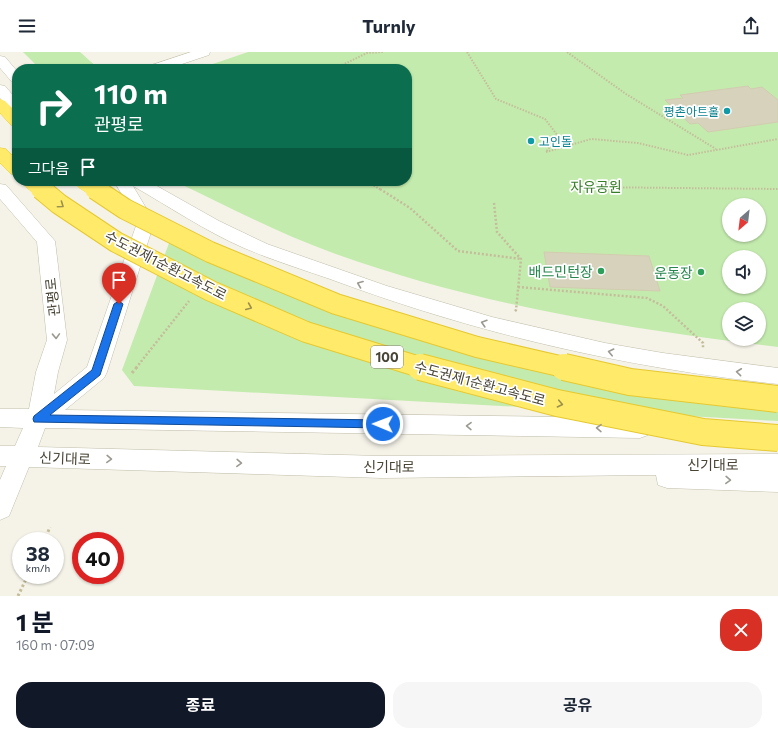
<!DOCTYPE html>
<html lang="ko">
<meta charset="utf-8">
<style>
:root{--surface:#fff;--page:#f6f6f7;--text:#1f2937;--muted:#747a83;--accent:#111827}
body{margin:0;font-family:Commissioner,"Noto Sans KR",sans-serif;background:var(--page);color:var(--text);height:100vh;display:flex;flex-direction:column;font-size:15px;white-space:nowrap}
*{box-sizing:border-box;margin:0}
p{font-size:13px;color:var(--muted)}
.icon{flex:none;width:22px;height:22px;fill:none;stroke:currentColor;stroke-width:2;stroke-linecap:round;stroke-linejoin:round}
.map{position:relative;height:544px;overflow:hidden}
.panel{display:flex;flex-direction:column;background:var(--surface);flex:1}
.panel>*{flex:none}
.banner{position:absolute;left:12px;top:12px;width:400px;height:122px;border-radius:16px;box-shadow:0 1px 3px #0004;background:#0b6e4f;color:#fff;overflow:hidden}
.needle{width:26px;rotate:208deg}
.tools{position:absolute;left:722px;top:146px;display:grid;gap:8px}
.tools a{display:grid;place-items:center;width:44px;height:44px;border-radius:50%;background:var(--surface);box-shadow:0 1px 3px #0004;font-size:20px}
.speed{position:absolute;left:12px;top:480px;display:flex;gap:8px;font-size:20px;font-weight:700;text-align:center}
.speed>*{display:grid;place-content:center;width:52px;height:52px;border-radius:50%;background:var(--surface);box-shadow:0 1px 3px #0004;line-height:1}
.speed small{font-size:10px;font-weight:400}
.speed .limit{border:6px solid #d22;background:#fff;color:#111}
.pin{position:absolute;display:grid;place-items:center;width:34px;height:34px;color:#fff;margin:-41px -17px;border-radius:50% 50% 50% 0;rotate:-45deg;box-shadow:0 0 4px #0007}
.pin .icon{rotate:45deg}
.me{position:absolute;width:44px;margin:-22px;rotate:271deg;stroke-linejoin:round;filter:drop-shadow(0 0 3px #0008)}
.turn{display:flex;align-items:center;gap:14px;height:84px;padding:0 16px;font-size:18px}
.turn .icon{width:52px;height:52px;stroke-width:2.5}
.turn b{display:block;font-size:28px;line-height:34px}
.then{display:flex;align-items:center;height:38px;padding:0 16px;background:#0003;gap:8px;font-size:15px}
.round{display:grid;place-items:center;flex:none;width:42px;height:42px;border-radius:16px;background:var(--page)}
.summary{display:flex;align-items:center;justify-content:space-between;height:68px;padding:0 16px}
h1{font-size:24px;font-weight:700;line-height:30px;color:var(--accent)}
.primary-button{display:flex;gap:8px;margin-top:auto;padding:8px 16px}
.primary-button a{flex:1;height:46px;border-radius:16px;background:var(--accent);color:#fff;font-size:16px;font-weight:700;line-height:46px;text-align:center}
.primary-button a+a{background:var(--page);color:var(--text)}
header{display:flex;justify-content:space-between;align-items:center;height:52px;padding:0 16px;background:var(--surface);font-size:18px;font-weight:700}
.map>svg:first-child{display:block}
.green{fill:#c4ebae;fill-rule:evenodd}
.building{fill:#d7d2bc;stroke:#d2ccaf}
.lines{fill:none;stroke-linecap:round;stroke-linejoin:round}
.tertiary-casing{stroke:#c1beaa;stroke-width:1}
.motorway-casing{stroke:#e6c830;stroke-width:1}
.path-far2{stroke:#c4bd9a;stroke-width:2;stroke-dasharray:1.5 1.5;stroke-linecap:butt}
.path-far1{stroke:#c4bd9a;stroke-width:2.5;stroke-dasharray:2 2;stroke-linecap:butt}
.path{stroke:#c4bd9a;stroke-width:3;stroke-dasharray:2.5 2.5;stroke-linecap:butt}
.tertiary{fill:#fff;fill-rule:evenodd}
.motorway{fill:#ffeb69;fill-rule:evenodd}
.motorway-bridge-far2-casing{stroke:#e6c830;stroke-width:16;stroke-linecap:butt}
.motorway-bridge-far1-casing{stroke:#e6c830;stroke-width:22;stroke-linecap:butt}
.motorway-bridge-casing{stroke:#e6c830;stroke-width:28;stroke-linecap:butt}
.motorway-bridge-far2{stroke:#ffeb69;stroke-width:16}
.motorway-bridge-far1{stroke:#ffeb69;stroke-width:20}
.motorway-bridge{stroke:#ffeb69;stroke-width:26}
.oneway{stroke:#9b904d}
.oneway2{stroke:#9b9990}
.route{fill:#1a73e8;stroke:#114b97}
.culture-dot{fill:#0f9aa8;stroke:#fff;stroke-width:1.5}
.leisure-dot{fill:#2e9e5b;stroke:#fff;stroke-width:1.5}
.labels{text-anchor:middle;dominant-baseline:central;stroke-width:3.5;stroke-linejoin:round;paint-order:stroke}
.far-culture-label{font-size:12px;fill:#0d838f;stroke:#fff;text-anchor:end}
.shield{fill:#fff;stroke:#807d72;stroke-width:1}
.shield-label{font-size:13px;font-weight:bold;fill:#494536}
.park-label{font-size:14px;fill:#357e25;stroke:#fff}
.street-label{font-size:14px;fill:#494536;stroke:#fff}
.leisure-label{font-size:14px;fill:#27864d;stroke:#fff;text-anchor:end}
</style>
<header><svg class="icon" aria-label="menu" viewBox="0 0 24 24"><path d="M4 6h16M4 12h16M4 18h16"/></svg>Turnly<svg class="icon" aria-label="share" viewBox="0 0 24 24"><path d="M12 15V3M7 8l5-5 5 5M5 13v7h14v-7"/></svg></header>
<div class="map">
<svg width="778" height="544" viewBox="0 0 778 544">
<rect width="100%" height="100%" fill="#f5f3e8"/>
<g class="green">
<polygon points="23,0 80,0 99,17 40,17"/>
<path d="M248,0H778V295C627,277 477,253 333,201C278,181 227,154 174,129H407V17H198ZM729,153H759V183H729ZM729,205H759V235H729ZM729,257H759V287H729Z"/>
<polygon points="172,183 346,259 778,353 778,369 134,334 122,318"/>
</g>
<g class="building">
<polygon points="748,34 751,37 762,35 778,48 778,70 708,80 698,71 690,72 665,48 683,46 680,43"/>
<polygon points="544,200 649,204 660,239 550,235"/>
</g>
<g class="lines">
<defs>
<g id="tertiary">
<polygon points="191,0 210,0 209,3 167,17 147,17 149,14"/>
<polygon points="0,4 5,5 17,19 17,31 12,30 0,16"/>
<polygon points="0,33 5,34 17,48 17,61 12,60 0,46"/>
<path d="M114,129H148L219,169L267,192L387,234L492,265L605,291L663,301L778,316V332C622,315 478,282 330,227C301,217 272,208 244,196C205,179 170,155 133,134L152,166L159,172L156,176L152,177L107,320L104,326L65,358L640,366L648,369L651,376L648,383L640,386L45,376L38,395L382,404L778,402V440L667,436L658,433L656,423L382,426L29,415L9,464L0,468V428L6,414H0V394H15L23,376L0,375V357H29L36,320L47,288L37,190L0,147V132L6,133L55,189L67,288L58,320L54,342L87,315L137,171L127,162L131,158Z"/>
</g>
<g id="motorway">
<polygon points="0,47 5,49 17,61 17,75 11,73 0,61"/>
<polygon points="0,96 6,97 17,108 17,123 11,122 0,111"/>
</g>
</defs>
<use href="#tertiary" class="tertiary-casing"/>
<use href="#motorway" class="motorway-casing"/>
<g class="path-far2">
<polyline points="467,0 496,47 545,67 558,84 546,100"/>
<polyline points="567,0 626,42 716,97"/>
<polyline points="334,17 367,1 383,0"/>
<polyline points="546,100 591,87 638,91 688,103 778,87"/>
<polyline points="366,129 381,138"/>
<polyline points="581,135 778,137"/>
</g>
<g class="path-far1">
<polyline points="380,137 410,156 458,199 521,207"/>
<polyline points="494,151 497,180 521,207 516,258 514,260"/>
<polyline points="518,235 647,246 663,254 703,291 703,297"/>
<polyline points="136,316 189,249"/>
</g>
<g class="path">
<polyline points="132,321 137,315"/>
<polyline points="44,489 50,475"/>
<polyline points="18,544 28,523"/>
</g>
<use href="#tertiary" class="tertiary"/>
<use href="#motorway" class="motorway"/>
<defs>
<g id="motorway-bridge-far2">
<polyline points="31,129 42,138"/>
<polyline points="83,129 97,138"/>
</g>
<g id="motorway-bridge-far1">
<polyline points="41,137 59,152 116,190 211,239 306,280 423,316"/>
<polyline points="95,137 125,157 210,200 336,252 477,295 568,316"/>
</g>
<g id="motorway-bridge">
<polyline points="420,315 557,351 703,380 778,386"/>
<polyline points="564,315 630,330 778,347"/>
</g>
</defs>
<use href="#motorway-bridge-far2" class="motorway-bridge-far2-casing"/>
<use href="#motorway-bridge-far1" class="motorway-bridge-far1-casing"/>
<use href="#motorway-bridge" class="motorway-bridge-casing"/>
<use href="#motorway-bridge-far2" class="motorway-bridge-far2"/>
<use href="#motorway-bridge-far1" class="motorway-bridge-far1"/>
<use href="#motorway-bridge" class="motorway-bridge"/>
</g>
<defs><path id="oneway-chevron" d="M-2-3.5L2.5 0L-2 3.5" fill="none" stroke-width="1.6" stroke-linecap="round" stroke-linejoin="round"/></defs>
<g class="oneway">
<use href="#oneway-chevron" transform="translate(61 153) rotate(35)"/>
<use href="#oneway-chevron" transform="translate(249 255) rotate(23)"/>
<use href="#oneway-chevron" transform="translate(560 352) rotate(12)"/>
</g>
<g class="oneway2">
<use href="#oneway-chevron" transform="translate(360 232) rotate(-159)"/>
<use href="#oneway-chevron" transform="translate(484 271) rotate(-163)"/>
<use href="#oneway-chevron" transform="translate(56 284) rotate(88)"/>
<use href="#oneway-chevron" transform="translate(611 300) rotate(-167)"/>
<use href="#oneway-chevron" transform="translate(739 320) rotate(-174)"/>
<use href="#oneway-chevron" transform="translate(469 374) rotate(-179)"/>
<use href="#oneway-chevron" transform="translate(599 376) rotate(-179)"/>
<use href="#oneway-chevron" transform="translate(109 407) rotate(2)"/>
<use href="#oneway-chevron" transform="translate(239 411) rotate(2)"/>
<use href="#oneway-chevron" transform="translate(728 428) rotate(2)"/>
</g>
<polygon class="route" points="119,249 123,252 100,323 50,363 383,368 388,372 383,376 34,370 33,367 34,364 92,318 114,252"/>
<g class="culture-dot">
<circle cx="727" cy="59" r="4"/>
<circle cx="531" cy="89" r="4"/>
</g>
<g class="leisure-dot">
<circle cx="601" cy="219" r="4"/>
<circle cx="701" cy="220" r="4"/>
</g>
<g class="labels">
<g class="far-culture-label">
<text x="719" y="59">평촌아트홀</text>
<text x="539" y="89" text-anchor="start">고인돌</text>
</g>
<rect class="shield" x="371" y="294" width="32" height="22" rx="3"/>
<g class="shield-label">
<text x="387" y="305">100</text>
</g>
<g class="park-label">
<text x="596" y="134">자유공원</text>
</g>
<g class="street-label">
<text transform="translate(166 213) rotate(27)">수도권제1순환고속도로</text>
<text transform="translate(52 245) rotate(-96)">관평로</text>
<text transform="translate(480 331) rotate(15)">수도권제1순환고속도로</text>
<text transform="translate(65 406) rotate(2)">신기대로</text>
<text x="713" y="412">신기대로</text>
<text x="389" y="414">신기대로</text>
</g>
<g class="leisure-label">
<text x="593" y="219">배드민턴장</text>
<text x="693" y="220">운동장</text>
</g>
</g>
</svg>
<div class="tools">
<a><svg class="needle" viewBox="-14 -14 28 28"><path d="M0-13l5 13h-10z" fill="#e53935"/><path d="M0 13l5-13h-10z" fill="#747a83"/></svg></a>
<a><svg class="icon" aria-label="sound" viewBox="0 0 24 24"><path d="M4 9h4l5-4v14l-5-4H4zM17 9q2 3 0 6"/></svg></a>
<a><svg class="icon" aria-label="layers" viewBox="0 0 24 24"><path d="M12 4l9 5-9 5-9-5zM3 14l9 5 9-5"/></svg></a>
</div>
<div class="speed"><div>38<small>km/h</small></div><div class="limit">40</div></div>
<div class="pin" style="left:119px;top:252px;background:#d93025"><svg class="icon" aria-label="arrive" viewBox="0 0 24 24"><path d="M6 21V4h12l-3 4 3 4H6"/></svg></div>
<svg class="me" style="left:383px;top:372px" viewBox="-20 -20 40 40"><circle r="17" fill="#1a73e8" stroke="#fff" stroke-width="3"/><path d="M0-11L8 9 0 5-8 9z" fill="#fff"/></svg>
<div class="banner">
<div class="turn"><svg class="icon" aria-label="right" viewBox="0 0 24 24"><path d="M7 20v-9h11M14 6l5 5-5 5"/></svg><div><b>110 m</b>관평로</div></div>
<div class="then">그다음<svg class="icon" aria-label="arrive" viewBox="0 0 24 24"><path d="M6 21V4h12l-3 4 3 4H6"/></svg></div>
</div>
</div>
<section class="panel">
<div class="summary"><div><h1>1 분</h1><p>160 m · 07:09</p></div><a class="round" style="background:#d93025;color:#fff"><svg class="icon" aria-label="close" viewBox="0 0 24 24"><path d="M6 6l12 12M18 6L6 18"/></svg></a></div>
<div class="primary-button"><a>종료</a><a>공유</a></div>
</section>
